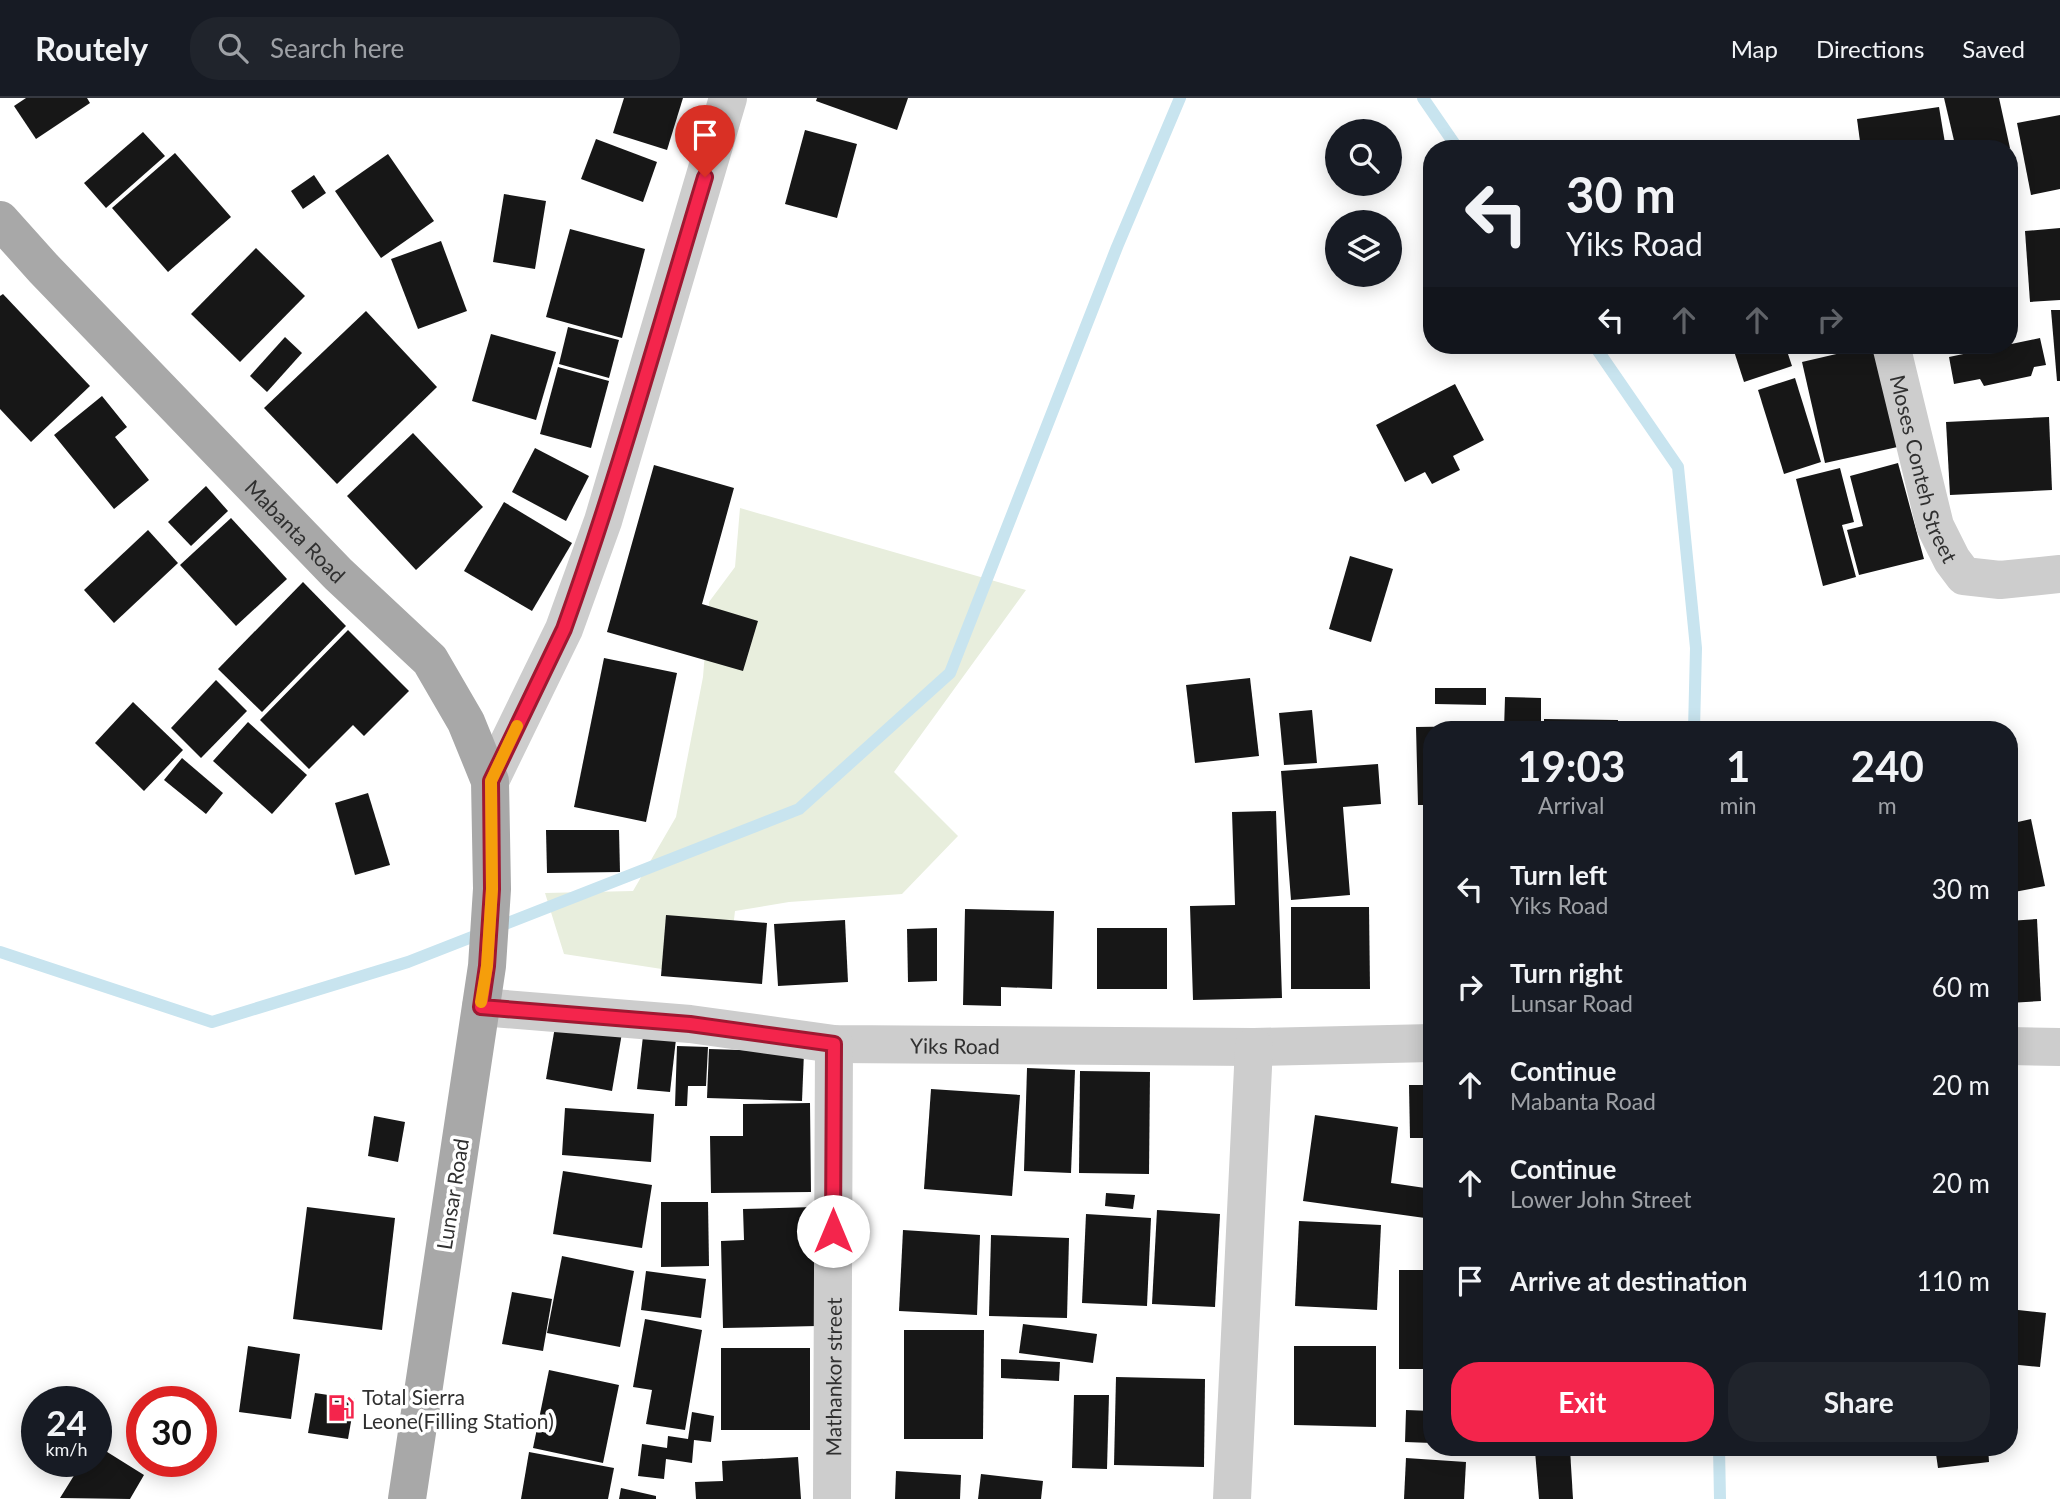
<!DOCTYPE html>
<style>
:root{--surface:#171b24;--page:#20242c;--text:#f1f3f6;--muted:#9ea1a6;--line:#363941;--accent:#f4254c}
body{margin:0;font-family:Lato,sans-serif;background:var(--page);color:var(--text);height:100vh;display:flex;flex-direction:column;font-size:26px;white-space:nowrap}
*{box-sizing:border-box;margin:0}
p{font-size:23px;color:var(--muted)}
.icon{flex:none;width:38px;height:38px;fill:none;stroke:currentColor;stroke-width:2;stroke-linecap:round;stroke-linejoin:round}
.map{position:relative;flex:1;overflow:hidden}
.details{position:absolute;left:1423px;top:623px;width:595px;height:735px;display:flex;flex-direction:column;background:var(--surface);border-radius:28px;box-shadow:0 4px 18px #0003}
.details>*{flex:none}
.banner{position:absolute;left:1423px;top:42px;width:595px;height:214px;border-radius:28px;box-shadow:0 4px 18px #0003;background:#171b24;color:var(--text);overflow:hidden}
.fabs{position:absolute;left:1325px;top:21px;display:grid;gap:14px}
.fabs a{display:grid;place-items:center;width:77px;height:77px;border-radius:50%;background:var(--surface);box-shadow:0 4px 18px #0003;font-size:35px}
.speed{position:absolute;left:21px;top:1288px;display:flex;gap:14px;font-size:35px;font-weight:700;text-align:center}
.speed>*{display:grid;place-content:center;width:91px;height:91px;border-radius:50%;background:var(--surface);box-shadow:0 4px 18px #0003;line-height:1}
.speed small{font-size:18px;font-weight:400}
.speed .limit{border:10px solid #d22;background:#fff;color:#111}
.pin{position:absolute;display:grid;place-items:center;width:60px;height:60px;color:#fff;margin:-72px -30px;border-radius:50% 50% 50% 0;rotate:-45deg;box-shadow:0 0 7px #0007}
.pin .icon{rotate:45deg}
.me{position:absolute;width:77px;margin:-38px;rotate:0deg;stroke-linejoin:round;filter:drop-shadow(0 0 5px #0008)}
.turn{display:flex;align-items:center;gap:24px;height:147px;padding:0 28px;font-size:32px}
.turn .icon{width:91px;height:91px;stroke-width:2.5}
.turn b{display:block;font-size:49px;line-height:60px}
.lanes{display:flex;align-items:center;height:66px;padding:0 28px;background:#0003;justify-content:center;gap:35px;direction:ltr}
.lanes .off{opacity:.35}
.eta{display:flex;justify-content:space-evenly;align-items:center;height:119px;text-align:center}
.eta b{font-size:42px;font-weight:700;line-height:49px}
.action{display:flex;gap:14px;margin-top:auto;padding:14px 28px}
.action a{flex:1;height:80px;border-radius:28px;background:var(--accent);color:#fff;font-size:28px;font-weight:700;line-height:80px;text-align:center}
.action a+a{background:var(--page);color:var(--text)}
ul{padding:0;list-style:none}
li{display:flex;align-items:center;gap:21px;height:98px;padding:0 28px}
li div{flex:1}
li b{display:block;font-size:26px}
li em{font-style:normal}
header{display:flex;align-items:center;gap:42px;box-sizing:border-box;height:98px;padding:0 35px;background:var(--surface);border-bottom:2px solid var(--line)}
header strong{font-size:33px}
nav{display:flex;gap:38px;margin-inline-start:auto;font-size:24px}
.search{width:490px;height:63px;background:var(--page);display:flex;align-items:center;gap:18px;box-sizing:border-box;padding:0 24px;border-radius:28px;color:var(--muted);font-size:26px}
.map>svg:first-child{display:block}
.green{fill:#e8eedd}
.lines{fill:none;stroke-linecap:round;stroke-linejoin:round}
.stream{stroke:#c8e4ef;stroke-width:12}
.building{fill:#171717}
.minor{stroke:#cdcdcd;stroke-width:38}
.major{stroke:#a8a8a8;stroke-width:38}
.route-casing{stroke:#9f1831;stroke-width:18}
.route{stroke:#f4254c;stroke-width:12}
.slow{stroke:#f59e0b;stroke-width:12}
.labels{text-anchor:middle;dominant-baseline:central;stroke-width:7;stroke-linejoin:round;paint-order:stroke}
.street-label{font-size:21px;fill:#303030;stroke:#fff}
.poi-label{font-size:21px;fill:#303030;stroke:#fff;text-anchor:start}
</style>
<header>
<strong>Routely</strong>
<div class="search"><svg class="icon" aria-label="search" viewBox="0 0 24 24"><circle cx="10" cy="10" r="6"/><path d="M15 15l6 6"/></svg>Search here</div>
<nav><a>Map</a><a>Directions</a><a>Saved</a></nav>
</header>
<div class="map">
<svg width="2060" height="1401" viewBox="0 0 2060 1401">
<rect width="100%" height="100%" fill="#fff"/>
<polygon class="green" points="740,410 1026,492 894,674 958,738 902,796 789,804 735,813 727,881 564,856 545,795 633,793 676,719 703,579 709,504 735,469"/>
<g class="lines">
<g class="stream">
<polyline points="1423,0 1458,51"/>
<polyline points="1594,247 1678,369 1696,550 1694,632"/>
<polyline points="0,854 212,924 408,864 799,711 950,575 1117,149 1180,0"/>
<polyline points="1719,1349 1720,1401"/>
</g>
</g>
<g class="building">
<polygon points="26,0 87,0 90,5 36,41 14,8"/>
<polygon points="624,0 683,0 667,52 613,35"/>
<polygon points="817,0 908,0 897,32 816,3"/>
<polygon points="1944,0 1999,0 2010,50 1956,51"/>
<polygon points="1939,9 1946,51 1861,51 1857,21"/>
<polygon points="2060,17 2060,91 2031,97 2017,25"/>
<polygon points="805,32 857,46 837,120 785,106"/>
<polygon points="143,34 165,58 106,110 84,85"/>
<polygon points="596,41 657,64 643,104 581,81"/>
<polygon points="175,55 231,119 168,174 112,110"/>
<polygon points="388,56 434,123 381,160 335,93"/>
<polygon points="314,77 326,95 303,111 291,93"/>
<polygon points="504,96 546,103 535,171 493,164"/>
<polygon points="2060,130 2060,202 2030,204 2025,133"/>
<polygon points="570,131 645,151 622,240 546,219"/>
<polygon points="441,143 467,213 418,231 391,161"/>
<polygon points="256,150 305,198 240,264 191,216"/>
<polygon points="3,196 90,288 31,344 0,311 0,198"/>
<polygon points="2051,212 2060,212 2060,283 2057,283"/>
<polygon points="366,213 437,289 337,386 264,310"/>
<polygon points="568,229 619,242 609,280 559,266"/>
<polygon points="491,236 556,254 536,322 472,303"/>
<polygon points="285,239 302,255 267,294 250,278"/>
<polygon points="2040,240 2046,267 2034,269 2031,278 1984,288 1980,281 1954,286 1949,259"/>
<polygon points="1732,247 1785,247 1792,268 1744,284"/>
<polygon points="1875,247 1902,348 1825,365 1802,264"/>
<polygon points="1936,247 1966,247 1939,255"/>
<polygon points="558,269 609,283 591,350 540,336"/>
<polygon points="1795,280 1821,364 1784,376 1758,292"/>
<polygon points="1455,286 1484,342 1453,358 1460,372 1432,386 1425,374 1405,384 1376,327"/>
<polygon points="102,298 127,329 115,339 149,382 114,411 54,337"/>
<polygon points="2049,319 2052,392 1950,397 1946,324"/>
<polygon points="413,335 483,409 416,472 347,398"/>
<polygon points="535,350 589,378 566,423 512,394"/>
<polygon points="1898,365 1924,461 1859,477 1847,432 1863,428 1850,378"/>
<polygon points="654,367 734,390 702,506 758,523 743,573 607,534"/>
<polygon points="1840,370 1854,424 1842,427 1856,479 1823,488 1796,381"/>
<polygon points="206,388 228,413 191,448 168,424"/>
<polygon points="504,404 572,445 532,513 464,473"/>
<polygon points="231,420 287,481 236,528 180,467"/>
<polygon points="148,432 178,465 114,525 84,492"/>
<polygon points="1350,458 1393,471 1371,544 1329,531"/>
<polygon points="303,484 346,528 262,614 218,571"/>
<polygon points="348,532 409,593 364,638 353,627 309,671 260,622"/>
<polygon points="604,560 677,575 646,724 574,709"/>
<polygon points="1250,580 1259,658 1195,665 1186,587"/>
<polygon points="216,582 247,613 201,660 171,630"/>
<polygon points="1435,590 1486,590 1486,607 1435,606"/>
<polygon points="1505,599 1541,600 1541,632 1504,632"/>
<polygon points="133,604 183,652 144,693 95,645"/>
<polygon points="1312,612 1317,665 1284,667 1279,615"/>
<polygon points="1544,621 1618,622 1618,632 1544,632"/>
<polygon points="248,624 307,677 272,716 213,663"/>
<polygon points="1483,628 1483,632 1432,632 1432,740 1429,740 1429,707 1418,707 1416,629"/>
<polygon points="182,660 223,695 206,716 164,682"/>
<polygon points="1378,666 1381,706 1343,709 1350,797 1291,802 1281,673"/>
<polygon points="368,695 390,767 355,777 335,705"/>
<polygon points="1276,713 1282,900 1193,902 1190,808 1235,807 1232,714"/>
<polygon points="2031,721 2045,788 2009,795 2009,726"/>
<polygon points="546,732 619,732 620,774 547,775"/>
<polygon points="1291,809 1369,809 1370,891 1291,891"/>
<polygon points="965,811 1054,813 1052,891 1001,889 1001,908 963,907"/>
<polygon points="666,817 767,825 762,886 661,878"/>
<polygon points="2037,821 2041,903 2009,905 2009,823"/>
<polygon points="845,822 848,884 778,888 774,826"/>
<polygon points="937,830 937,883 908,884 907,831"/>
<rect x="1097" y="830" width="70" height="61"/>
<polygon points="556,923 622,935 612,993 546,981"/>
<polygon points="643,938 676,941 670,994 637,991"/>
<polygon points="677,948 708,949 706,988 688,988 687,1008 675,1008"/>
<polygon points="709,951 804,954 802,1003 707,1000"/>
<polygon points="1027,970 1075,972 1071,1075 1024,1073"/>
<polygon points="1080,973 1150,974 1149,1076 1079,1075"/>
<polygon points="1409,987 1432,987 1432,1040 1410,1040"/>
<polygon points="931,991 1020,997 1012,1098 924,1091"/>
<polygon points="810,1005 811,1094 711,1095 710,1038 743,1038 743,1006"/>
<polygon points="565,1010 654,1016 651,1064 562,1057"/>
<polygon points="1315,1017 1398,1029 1391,1085 1432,1091 1432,1121 1303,1103"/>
<polygon points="374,1018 405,1024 398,1064 368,1058"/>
<polygon points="563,1073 652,1087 642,1150 553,1136"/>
<polygon points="1106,1095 1135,1097 1133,1111 1105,1108"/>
<polygon points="661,1104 708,1104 709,1168 661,1169"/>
<polygon points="307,1109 395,1120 382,1232 293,1221"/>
<polygon points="814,1109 817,1228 723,1230 721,1143 744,1142 743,1111"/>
<polygon points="1157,1112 1220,1116 1215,1209 1152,1206"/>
<polygon points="1086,1116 1151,1120 1147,1208 1082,1205"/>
<polygon points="1299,1123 1381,1127 1377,1212 1295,1208"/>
<polygon points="903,1132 980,1137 977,1217 899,1213"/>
<polygon points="991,1137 1069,1140 1067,1220 989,1218"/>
<polygon points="562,1158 634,1173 620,1249 547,1235"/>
<rect x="1399" y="1172" width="33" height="99"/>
<polygon points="646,1173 706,1181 701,1220 641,1212"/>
<polygon points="512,1194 552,1201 543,1253 502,1246"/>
<polygon points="2009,1211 2046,1215 2040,1269 2009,1266"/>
<polygon points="645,1221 702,1232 685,1332 646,1326 652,1292 633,1289"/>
<polygon points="1023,1226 1097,1236 1093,1265 1019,1255"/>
<polygon points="904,1232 984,1232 983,1341 904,1341"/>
<polygon points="248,1248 300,1256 291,1321 239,1314"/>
<polygon points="1294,1248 1376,1248 1376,1329 1294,1327"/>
<rect x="721" y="1250" width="89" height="82"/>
<polygon points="1001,1261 1060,1264 1059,1283 1001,1280"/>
<polygon points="549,1272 619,1287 603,1365 533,1350"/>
<polygon points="1116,1279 1205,1281 1204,1369 1114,1367"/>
<polygon points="315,1295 355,1301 348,1341 308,1335"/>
<polygon points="1074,1297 1109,1297 1107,1371 1072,1370"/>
<polygon points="1406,1312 1432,1313 1432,1345 1405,1344"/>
<polygon points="692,1314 714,1318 711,1344 694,1342 692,1365 666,1361 664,1381 638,1378 642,1346 667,1350 668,1338 688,1341"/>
<polygon points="96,1347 144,1377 130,1401 60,1400 83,1363 96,1363"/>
<polygon points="1935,1349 1988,1349 1989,1364 1938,1370"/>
<polygon points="1570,1351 1573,1401 1539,1401 1535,1353"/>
<polygon points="529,1354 614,1370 608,1401 521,1401"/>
<polygon points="798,1359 801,1401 696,1401 695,1384 723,1383 722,1363"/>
<polygon points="1406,1360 1466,1364 1464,1401 1404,1401"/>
<polygon points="896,1373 961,1377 960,1401 895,1401"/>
<polygon points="981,1376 1043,1383 1041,1401 978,1401"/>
<polygon points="621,1390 656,1398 656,1401 619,1401"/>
</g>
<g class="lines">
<g class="minor">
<path id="s1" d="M1891,247L1935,428L1952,462L1964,478L2000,482L2060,476"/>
<polyline points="490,683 564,531 603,423 728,0"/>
<path id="s2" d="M481,909L690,926L834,946L1254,949L1432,945"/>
<polyline points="2009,948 2060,949"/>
<path id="s3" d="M832,1401L834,946"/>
<polyline points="1232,1401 1254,949"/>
</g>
<path class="major" id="s4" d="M0,122L44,171L338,476L430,562L466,624L490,683L492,791L487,868L407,1401"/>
</g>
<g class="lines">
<defs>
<path id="route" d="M705,79C659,231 617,383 564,531L491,683L492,791L487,868L481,909L690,926L834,946L833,1133"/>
</defs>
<use href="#route" class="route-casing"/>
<use href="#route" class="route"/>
<polyline class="slow" points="481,904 487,868 492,791 491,683 517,628"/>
</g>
<defs>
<symbol id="fuel-bare" viewBox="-9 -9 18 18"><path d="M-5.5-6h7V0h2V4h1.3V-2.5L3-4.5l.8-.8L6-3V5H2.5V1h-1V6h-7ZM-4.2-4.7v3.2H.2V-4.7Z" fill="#f4254c" stroke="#fff" stroke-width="2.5" paint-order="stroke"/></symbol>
</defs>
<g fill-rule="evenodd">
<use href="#fuel-bare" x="322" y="1291" width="38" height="38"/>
</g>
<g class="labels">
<g class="street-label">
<text stroke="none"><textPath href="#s1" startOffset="128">Moses Conteh Street</textPath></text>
<text stroke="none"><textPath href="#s4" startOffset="429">Mabanta Road</textPath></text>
<text stroke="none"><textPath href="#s2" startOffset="476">Yiks Road</textPath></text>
<text transform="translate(452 1096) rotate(-81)">Lunsar Road</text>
<text stroke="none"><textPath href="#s3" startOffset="122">Mathankor street</textPath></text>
</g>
<g class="poi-label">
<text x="362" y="1298">Total Sierra<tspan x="362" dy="24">Leone(Filling Station)</tspan></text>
</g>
</g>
</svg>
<div class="fabs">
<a><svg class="icon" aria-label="search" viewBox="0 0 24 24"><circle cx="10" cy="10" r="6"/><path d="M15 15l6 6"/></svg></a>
<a><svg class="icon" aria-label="layers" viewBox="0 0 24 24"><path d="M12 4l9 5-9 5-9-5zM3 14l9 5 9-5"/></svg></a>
</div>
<div class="speed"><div>24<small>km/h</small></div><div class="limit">30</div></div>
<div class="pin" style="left:705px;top:79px;background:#d93025"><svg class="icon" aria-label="arrive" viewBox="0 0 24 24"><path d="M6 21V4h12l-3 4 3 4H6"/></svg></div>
<svg class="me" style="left:833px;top:1133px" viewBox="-20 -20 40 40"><circle r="19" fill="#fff"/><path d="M0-13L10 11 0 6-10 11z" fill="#f4254c"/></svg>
<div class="banner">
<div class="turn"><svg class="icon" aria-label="left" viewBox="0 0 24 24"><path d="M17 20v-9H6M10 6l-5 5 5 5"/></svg><div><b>30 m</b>Yiks Road</div></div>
<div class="lanes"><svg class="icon" aria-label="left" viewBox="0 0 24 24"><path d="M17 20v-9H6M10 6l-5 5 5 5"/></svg><svg class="icon off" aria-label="ahead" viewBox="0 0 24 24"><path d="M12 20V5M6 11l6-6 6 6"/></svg><svg class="icon off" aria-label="ahead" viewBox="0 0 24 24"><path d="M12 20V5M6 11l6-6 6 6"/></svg><svg class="icon off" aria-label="right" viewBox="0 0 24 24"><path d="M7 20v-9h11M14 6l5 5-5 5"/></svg></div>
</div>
<section class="details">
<div class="eta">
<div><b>19:03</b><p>Arrival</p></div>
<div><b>1</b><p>min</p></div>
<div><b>240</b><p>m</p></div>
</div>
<ul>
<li><svg class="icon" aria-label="left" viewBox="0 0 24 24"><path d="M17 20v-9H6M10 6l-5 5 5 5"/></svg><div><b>Turn left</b><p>Yiks Road</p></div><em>30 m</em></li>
<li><svg class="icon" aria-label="right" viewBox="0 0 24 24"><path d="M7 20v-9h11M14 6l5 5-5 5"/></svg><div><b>Turn right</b><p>Lunsar Road</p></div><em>60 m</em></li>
<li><svg class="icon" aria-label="ahead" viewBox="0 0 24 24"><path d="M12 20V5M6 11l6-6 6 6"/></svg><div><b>Continue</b><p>Mabanta Road</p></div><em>20 m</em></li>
<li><svg class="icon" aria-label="ahead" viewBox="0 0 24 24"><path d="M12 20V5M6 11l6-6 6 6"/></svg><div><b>Continue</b><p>Lower John Street</p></div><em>20 m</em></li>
<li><svg class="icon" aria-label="arrive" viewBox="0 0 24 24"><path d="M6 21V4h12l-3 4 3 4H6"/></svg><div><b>Arrive at destination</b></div><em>110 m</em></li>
</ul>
<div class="action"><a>Exit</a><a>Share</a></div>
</section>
</div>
